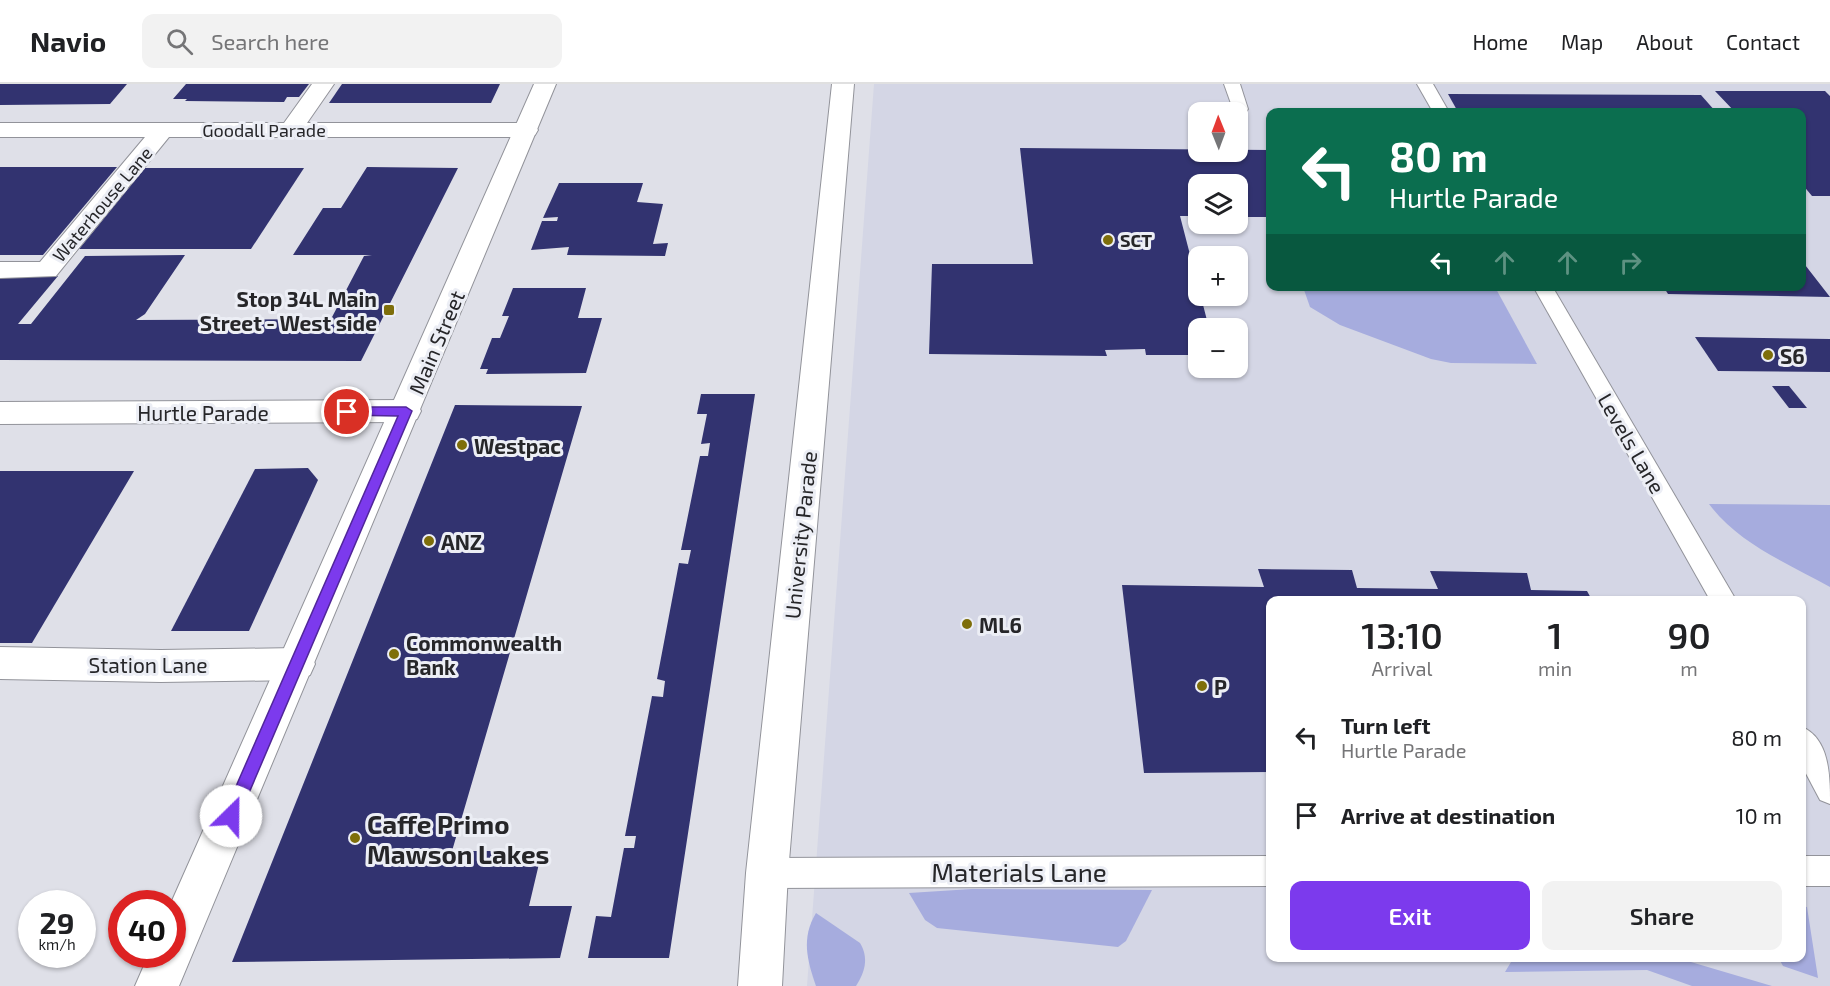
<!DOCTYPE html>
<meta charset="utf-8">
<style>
:root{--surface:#fff;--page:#f2f2f2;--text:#202124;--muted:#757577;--line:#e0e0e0;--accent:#7c3aed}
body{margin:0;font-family:"Exo 2",sans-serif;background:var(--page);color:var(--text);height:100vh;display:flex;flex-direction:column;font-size:22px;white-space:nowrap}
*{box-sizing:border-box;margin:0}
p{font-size:20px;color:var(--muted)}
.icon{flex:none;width:33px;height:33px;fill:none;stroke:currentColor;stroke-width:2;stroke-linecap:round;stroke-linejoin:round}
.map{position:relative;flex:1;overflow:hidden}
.details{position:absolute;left:1266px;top:512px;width:540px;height:366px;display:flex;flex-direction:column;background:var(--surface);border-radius:12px;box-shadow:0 2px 4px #0004}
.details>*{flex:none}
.hud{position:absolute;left:1266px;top:24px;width:540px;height:183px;border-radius:12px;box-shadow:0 2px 4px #0004;background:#0b6e4f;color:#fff;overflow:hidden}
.needle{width:39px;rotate:359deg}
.buttons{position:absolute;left:1188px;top:18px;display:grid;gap:12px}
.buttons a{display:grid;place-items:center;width:60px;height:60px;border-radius:12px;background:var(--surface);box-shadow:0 2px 4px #0004;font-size:30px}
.speed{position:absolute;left:18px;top:806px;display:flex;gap:12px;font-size:30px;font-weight:700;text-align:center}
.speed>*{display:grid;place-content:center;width:78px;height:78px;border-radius:50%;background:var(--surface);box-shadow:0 2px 4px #0004;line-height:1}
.speed small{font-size:15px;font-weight:400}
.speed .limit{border:9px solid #d22;background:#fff;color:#111}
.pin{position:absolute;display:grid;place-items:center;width:51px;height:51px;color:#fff;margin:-26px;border:3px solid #fff;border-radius:50%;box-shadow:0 2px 6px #0007}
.me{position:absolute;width:66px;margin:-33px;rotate:23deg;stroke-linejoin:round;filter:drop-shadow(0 0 4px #0008)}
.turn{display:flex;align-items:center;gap:21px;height:126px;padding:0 24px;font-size:27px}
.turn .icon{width:78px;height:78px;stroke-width:2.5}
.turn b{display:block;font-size:42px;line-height:51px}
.lanes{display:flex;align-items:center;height:57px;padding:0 24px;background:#0003;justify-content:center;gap:30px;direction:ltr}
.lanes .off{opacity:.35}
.eta{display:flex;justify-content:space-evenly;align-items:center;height:102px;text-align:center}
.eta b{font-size:36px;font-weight:600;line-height:42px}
.action{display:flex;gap:12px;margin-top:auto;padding:12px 24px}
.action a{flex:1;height:69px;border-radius:12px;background:var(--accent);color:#fff;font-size:24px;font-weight:600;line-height:69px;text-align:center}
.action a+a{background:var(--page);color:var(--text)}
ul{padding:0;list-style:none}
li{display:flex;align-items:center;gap:18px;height:78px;padding:0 24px}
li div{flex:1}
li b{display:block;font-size:22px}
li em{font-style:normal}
header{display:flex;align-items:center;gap:36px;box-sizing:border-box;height:84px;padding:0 30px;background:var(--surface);border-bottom:2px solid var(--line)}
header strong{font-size:28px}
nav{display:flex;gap:33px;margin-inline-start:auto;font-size:21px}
.search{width:420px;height:54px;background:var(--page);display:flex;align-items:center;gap:15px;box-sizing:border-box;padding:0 21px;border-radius:12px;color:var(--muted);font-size:22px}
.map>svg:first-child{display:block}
.built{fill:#d4d6e5;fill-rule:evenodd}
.green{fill:#a6acde}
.building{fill:#323370}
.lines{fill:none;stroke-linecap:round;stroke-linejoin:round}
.service-casing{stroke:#92939a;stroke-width:2}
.minor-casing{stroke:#92939a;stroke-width:2}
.tertiary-casing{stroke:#92939a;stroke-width:2}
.service{fill:#fff;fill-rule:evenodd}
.minor{fill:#fff;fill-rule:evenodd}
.tertiary{fill:#fff;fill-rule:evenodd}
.route{fill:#7c3aed;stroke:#51269a;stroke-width:1.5}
.poi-dot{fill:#7e6e0a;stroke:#eceef5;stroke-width:2}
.labels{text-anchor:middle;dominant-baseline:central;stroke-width:6;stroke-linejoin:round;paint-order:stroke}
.far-street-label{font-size:18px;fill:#262629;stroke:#eceef5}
.far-poi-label{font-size:18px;font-weight:bold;fill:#262629;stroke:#eceef5;text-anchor:start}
.poi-label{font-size:21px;font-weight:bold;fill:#262629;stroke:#eceef5;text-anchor:start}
.street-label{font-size:21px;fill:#262629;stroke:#eceef5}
.near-poi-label{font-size:26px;font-weight:bold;fill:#262629;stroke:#eceef5;text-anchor:start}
.near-street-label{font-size:26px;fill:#262629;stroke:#eceef5}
</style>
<header>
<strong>Navio</strong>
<div class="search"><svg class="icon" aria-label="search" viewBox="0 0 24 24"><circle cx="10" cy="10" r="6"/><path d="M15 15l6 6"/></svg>Search here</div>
<nav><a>Home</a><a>Map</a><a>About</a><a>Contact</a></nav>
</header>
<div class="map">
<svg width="1830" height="902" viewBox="0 0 1830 902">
<rect width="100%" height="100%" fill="#dfe0e8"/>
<path class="built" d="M874,0H1830V902H807ZM1198,28H1238V68H1198ZM1270,28H1802V202H1270ZM1198,100H1238V140H1198ZM1198,172H1238V212H1198ZM1198,244H1238V284H1198ZM1270,516H1802V873H1270Z"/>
<g class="green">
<polygon points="1303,203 1495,203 1537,280 1451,279 1431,275 1340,241 1310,223"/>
<path d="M1709,420L1830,421V503C1787,479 1739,460 1709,420Z"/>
<polygon points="972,805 1152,806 1126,857 1118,863 937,844 925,836 909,809"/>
<polygon points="1802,822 1807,823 1818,894 1783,882 1778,873 1802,873"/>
<path d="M816,829L860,859C869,874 865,888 856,902H816C807,876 801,854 816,829Z"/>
<polygon points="1560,873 1674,873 1772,902 1692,902 1647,886 1505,888 1511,878"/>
</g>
<g class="building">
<polygon points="0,0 127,0 110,20 0,21"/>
<polygon points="186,0 309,0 299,13 287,13 284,18 185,17 187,15 173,15"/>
<polygon points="342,0 500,0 491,19 329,19"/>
<polygon points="1715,7 1825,7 1830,12 1830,112 1812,112 1802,100 1802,28 1735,28"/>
<polygon points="1448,10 1701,11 1716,28 1458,28"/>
<polygon points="1020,64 1270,66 1270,133 1238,133 1238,100 1198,100 1198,132 1180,132 1209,244 1198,244 1198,271 1146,271 1145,265 1105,266 1107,272 929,270 932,180 1033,180"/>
<polygon points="0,83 117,83 43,171 0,171"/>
<polygon points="367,83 458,84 361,277 0,276 0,192 58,192 18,240 31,240 85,172 185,171 145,230 136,236 331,235 364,172 372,171 293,171 323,124 341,124"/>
<polygon points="145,84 304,84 251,165 79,165"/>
<polygon points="559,99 643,99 637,118 663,120 653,160 668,159 665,172 567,171 569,163 531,166 542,137 557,137 558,133 543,134"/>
<polygon points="1802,177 1830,213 1668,210 1663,202 1802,202"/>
<polygon points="513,204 586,204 578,234 602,234 586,289 486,290 488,285 480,285 492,254 500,254 509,232 502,232"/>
<polygon points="1695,253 1830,255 1830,288 1718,287"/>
<polygon points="1772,302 1789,302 1807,324 1789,324"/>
<polygon points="701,310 755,310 669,874 588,874 596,832 611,833 624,764 634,764 636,752 625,752 652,612 663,613 665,597 657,595 679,479 688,480 691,466 681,466 700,372 708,372 710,359 701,360 707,330 697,330"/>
<polygon points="455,321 582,322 452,767 542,767 529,822 572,822 560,874 232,878"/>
<polygon points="308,384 318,396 249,547 171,547 255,385"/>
<polygon points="0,387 134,387 32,559 0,559"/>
<polygon points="1258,485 1352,486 1357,504 1438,505 1430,487 1527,489 1531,506 1587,507 1592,516 1270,516 1270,688 1144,689 1122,501 1264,503"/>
</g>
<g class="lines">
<defs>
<g id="service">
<polygon points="1224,0 1240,0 1248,25 1246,28 1234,28"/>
<polygon points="1417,0 1433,0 1449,28 1433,28"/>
<polygon points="1533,202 1552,202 1736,516 1710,516"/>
<path d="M1802,643C1830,655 1830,693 1830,720L1820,716L1802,682Z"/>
<polygon points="1270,772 1270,802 767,804 756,800 752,789 756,778 767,774"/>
<rect x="1802" y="772" width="28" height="30"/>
</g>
<g id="minor">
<polygon points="312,0 334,0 307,39 527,39 535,41 538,46 535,51 527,53 169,53 56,192 0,194 0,178 40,178 145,53 0,53 0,39 284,39"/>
<polygon points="832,0 854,0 788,789 782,902 738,902 746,789"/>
<polygon points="406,316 417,319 421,327 417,335 406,338 0,340 0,318"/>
<polygon points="0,563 161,566 297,564 310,569 315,580 310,591 297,596 161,598 0,595"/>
</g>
<polygon id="tertiary" points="534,0 556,0 179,902 135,902 149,870 172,870 171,819"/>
</defs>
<use href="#service" class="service-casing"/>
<use href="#minor" class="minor-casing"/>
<use href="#tertiary" class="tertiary-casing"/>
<use href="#service" class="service"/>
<use href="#minor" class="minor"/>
<use href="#tertiary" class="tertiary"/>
</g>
<polygon class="route" points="347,323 406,323 412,327 237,737 231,740 225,737 223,732 398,332 342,331 341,328"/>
<g class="poi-dot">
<circle cx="1108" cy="156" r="6"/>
<rect x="383" y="220" width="12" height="12" rx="3"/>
<circle cx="1768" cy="271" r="6"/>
<circle cx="462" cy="361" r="6"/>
<circle cx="429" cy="457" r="6"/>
<circle cx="967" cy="540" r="6"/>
<circle cx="394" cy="570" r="6"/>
<circle cx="1202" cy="602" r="6"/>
<circle cx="355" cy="754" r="6"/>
</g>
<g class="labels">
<g class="far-street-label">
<text x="264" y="46">Goodall Parade</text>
<text transform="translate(102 120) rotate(-50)">Waterhouse Lane</text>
</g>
<g class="far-poi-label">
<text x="1120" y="156">SCT</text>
</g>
<g class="poi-label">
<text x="377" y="214" text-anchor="end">Stop 34L Main<tspan x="377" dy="24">Street - West side</tspan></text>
<text x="1780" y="271">S6</text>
<text x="474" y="361">Westpac</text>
<text x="441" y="457">ANZ</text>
<text x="979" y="540">ML6</text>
<text x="406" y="558">Commonwealth<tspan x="406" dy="24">Bank</tspan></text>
<text x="1214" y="602">P</text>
</g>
<g class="street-label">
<text transform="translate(436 258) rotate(-67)">Main Street</text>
<text x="203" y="328">Hurtle Parade</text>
<text transform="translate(1632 359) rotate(60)">Levels Lane</text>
<text transform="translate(800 451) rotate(-84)">University Parade</text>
<text x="148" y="580">Station Lane</text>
</g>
<g class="near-poi-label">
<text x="367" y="739">Caffe Primo<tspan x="367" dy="30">Mawson Lakes</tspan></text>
</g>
<g class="near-street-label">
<text x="1019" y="787">Materials Lane</text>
</g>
</g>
</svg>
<div class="buttons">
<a><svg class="needle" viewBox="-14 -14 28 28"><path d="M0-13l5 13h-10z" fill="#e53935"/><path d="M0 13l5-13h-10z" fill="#757577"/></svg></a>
<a><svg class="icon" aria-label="layers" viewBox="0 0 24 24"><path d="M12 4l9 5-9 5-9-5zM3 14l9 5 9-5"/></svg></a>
<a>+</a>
<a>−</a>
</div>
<div class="speed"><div>29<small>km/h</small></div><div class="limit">40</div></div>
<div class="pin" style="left:347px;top:328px;background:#d93025"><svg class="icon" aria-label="arrive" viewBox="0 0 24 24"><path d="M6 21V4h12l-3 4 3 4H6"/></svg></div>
<svg class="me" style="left:231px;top:732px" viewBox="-20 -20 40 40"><circle r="19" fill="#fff"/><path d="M0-13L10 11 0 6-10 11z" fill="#7c3aed"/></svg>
<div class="hud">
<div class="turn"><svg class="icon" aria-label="left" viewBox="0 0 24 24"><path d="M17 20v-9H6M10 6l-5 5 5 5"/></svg><div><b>80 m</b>Hurtle Parade</div></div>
<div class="lanes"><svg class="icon" aria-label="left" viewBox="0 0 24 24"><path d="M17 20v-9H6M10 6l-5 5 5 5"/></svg><svg class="icon off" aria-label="ahead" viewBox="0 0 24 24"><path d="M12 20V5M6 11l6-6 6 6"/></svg><svg class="icon off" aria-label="ahead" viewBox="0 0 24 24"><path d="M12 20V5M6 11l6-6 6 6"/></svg><svg class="icon off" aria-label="right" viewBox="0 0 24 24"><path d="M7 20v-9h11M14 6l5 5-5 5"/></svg></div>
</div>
<section class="details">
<div class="eta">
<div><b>13:10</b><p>Arrival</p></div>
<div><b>1</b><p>min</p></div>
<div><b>90</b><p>m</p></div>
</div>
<ul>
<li><svg class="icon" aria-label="left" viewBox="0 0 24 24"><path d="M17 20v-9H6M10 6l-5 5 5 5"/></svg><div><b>Turn left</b><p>Hurtle Parade</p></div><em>80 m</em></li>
<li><svg class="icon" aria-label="arrive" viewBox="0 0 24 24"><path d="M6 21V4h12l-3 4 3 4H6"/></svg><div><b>Arrive at destination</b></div><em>10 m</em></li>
</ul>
<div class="action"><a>Exit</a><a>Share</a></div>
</section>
</div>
